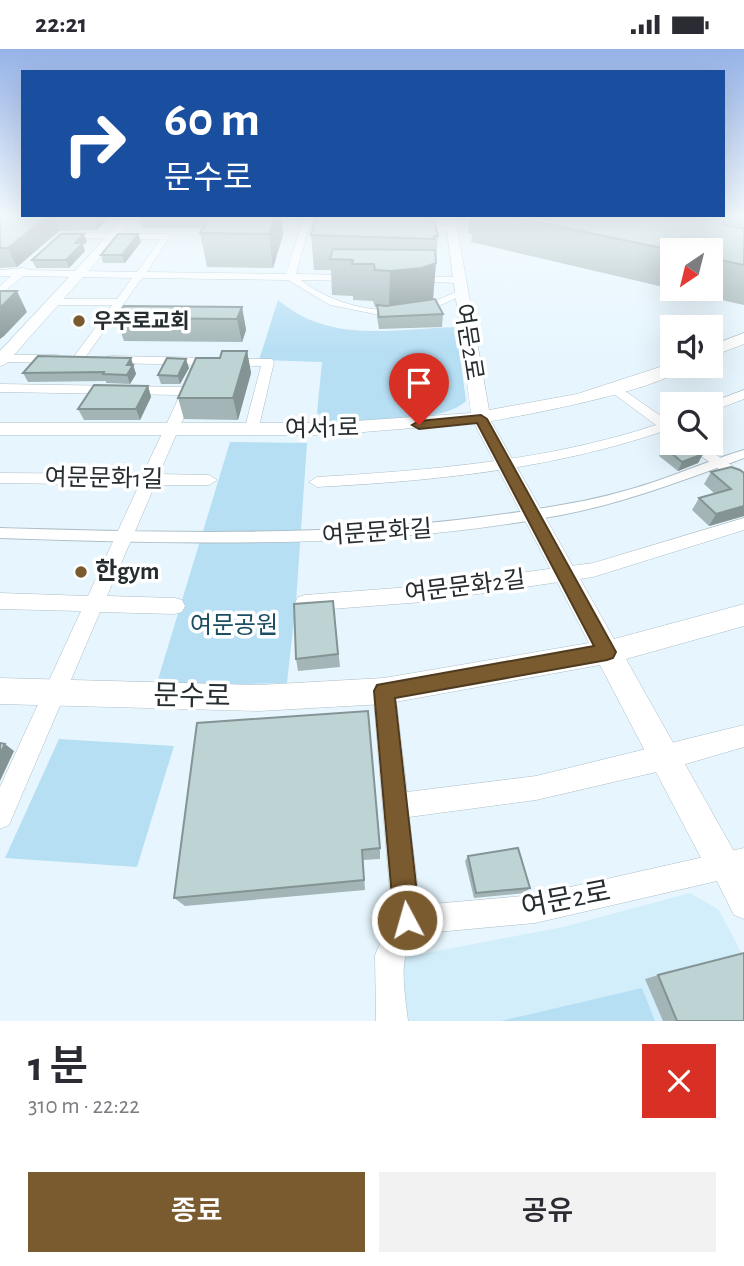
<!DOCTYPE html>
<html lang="ko">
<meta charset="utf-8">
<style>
:root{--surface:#fff;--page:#f2f2f3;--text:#2b2b33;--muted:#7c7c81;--accent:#7a5b30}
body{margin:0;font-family:"Alegreya Sans","Noto Sans KR",sans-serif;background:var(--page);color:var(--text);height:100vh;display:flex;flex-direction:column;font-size:26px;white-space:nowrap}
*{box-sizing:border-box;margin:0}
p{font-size:23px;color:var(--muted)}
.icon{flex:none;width:38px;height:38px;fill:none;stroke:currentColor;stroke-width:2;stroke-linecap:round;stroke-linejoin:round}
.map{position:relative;height:972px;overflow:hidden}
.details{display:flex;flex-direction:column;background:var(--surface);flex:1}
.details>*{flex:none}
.hud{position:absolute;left:21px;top:21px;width:704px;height:147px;border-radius:0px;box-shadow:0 7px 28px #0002;background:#1a4fa0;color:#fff;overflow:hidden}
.needle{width:46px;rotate:215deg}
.fabs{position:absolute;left:660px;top:189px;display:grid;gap:14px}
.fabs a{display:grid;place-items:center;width:63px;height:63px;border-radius:0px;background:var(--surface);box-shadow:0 7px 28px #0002;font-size:35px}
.pin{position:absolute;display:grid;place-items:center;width:60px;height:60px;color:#fff;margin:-72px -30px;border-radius:50% 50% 50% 0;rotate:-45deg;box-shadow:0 0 7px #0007}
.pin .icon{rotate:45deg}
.me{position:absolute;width:77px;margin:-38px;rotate:354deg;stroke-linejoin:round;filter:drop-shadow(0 0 5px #0008)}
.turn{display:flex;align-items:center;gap:24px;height:147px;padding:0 28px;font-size:32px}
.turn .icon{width:91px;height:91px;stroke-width:2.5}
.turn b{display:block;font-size:49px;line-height:60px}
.round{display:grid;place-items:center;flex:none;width:74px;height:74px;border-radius:0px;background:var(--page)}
.headline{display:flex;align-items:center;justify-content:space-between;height:119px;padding:0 28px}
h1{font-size:42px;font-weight:600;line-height:52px}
.cta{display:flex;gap:14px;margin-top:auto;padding:14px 28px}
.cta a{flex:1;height:80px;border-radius:0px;background:var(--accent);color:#fff;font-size:28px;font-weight:600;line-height:80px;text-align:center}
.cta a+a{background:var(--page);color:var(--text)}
.status{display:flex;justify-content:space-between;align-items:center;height:49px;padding:0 35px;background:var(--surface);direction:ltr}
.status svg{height:19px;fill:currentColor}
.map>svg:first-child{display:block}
.built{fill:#d3eefb}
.green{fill:#b6dff4}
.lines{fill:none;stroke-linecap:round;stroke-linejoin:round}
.pedestrian-casing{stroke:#acbec7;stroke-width:2}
.minor-casing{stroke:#acbec7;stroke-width:1}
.tertiary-casing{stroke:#acbec7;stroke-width:1}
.pedestrian{fill:#fff;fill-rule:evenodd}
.minor{fill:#fff;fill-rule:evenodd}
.tertiary{fill:#fff;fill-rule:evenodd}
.wall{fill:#a3b5b6}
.shaded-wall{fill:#849494}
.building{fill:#bdd3d4;stroke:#849494;stroke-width:2}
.route{fill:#7a5b30;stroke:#4f3b1f;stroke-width:2}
.poi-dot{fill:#7a5b30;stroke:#fff;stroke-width:2.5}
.labels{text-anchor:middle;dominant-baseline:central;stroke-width:7;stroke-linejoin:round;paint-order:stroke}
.far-poi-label{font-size:21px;font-weight:bold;fill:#262d30;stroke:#fff;text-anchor:start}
.street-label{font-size:24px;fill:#262d30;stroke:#fff}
.poi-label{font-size:24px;font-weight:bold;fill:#262d30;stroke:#fff;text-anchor:start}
.park-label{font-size:24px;fill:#1b4d63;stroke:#fff}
.near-street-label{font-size:28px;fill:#262d30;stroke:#fff}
</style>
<div class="status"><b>22:21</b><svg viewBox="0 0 49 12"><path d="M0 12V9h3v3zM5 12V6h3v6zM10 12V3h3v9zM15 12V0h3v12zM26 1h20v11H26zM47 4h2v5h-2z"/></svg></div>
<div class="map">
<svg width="744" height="972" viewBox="0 0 744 972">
<rect width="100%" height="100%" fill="#e7f6fe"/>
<polygon class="built" points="690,844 719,861 744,909 744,972 404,972 400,909 563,878"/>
<g class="green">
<path d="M278,251C330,295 393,280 456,278L466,352C442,375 365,370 331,373L317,364L322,313L259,311Z"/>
<polygon points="230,393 307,394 296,553 287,634 156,637"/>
<polygon points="59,690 174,697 137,818 5,809"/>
<polygon points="642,939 655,972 501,972"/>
</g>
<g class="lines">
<defs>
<path id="pedestrian" d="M744,401V409C684,431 624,454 561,466C376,501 188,495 0,489V479C188,484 375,490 561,456C592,451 624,443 654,433C684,423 713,410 744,401Z"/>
<g id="minor">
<path d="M304,167H312L296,225L353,226L358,229L353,232L301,231C333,256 380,267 419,258C434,254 446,246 460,242L465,245L428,262L385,267L330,256L288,231L142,229L82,313L78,314L72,310L112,256H54L49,253L54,250H117L132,229L23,227L0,246V237L11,227H0V221L23,219L28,221L137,223L161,190L59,189L62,184L171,185L147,223L286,225Z"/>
<polygon points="415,177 450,177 454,180 450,183 412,182"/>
<polygon points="412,227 458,228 463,231 458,234 408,232 408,228"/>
<polygon points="0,306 58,306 64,310 58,314 2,313"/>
<polygon points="111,307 272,310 274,313 258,382 251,386 244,382 261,317 107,314 107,308"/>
<polygon points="190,334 197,338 159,425 209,426 217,431 209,436 155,436 107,547 175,549 182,551 185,557 182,563 175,565 100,563 9,776 0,780 0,738 81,562 0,560 0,544 88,547 139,436 0,434 0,424 143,425 180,346 0,343 0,335 183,338"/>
<path d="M615,335L668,372L672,371V385L664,382C552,420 435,432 317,438L309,433L317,428C432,421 546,412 656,376L610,342V336Z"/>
<polygon points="744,341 744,350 710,363 710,355 707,355"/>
<polygon points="683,394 699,394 744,425 744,438"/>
<polygon points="744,469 744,481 593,528 423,553 305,562 298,560 295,554 298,548 305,546 423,537 593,514"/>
<path d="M384,632L392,635L395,642L407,743L536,727L744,676V698L665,721L536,751L409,768L420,856L535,846L744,799V870L734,866L717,832L535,874L415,885C397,910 405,943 408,972H376L375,906L392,867L373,642L376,635Z"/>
</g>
<g id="tertiary">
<polygon points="126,167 137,167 6,315 0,317 0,302"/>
<path d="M445,167H455L489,361L577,345L672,314V317H686C665,340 527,366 491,372L614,590L744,555V577L626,610L736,806L742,818L736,830L724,836L712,830L600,616L384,655L259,662L0,655V629L259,636L384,629L589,594L474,374L327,386H0V374H327L471,364Z"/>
<polygon points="744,284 744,295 710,308 710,297"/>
</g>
</defs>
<use href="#pedestrian" class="pedestrian-casing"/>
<use href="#minor" class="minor-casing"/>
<use href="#tertiary" class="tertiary-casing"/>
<use href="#pedestrian" class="pedestrian"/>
<use href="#minor" class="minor"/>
<use href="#tertiary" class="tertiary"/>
</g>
<g class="wall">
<polygon points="0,167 110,167 97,181 59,182 17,218 0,219"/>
<polygon points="140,167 284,167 282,174 283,186 273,219 207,218 200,184 203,179 143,179"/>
<polygon points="470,167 744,167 744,256 672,240 710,240 710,201 672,201 672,240 471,193 472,185 468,184"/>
<polygon points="432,173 438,187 433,250 443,265 442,278 379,280 377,268 377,258 375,258 373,252 353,251 353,247 332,246 331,221 314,221 311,186"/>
<polygon points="84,185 87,193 83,196 85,202 69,219 36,219 32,211"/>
<polygon points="138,185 141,193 125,214 103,214 101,206"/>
<polygon points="242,258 246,281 242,293 124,292 116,269"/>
<polygon points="247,302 251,324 238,371 184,370 178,349 220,309"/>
<polygon points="134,317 134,319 136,325 130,335 106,334 106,332 28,333 23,324"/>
<polygon points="189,319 180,335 161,335 158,326"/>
<polygon points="148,337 151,348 140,371 84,371 78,360"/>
<polygon points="664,398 703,405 698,414 678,422 659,407"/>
<polygon points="711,423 744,424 744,467 709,477 692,461 699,449 715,445 704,435"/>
<polygon points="333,552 340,618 298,622 296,610"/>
<polygon points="368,662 380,799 380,810 363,811 365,841 185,857 174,849"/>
<polygon points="468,807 530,839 525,844 474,849 465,812"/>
<polygon points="658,926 744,972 663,972 645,930"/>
</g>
<g class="shaded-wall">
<polygon points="48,167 54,167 59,182 17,218 8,199"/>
<polygon points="93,167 110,167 97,181"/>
<polygon points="275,167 284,167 282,174 283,186 273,219 269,185"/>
<polygon points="84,185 87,193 83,196 85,202 69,219 66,211 75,194"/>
<polygon points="138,185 141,193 125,214 122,206"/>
<polygon points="436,214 433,250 389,258 390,222"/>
<polygon points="17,242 27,263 4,287 0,290 0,259"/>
<polygon points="242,258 246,281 242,293 237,270"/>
<polygon points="247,302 251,324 238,371 233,349"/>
<polygon points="131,309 136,325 130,335 127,326 127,316"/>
<polygon points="186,310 189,319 180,335 178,327"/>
<polygon points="148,337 151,348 140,371 136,360"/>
<polygon points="703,405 698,414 678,422 682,413"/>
<polygon points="744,457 744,467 709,477 716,465"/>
<polygon points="5,695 14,702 0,732 0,705"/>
</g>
<g class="building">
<polygon points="0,167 48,167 8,199 0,199"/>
<polygon points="211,167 276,167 269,185 200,184"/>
<polygon points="316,167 430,167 429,172 435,174 438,187 434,187 434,190 311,186"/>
<polygon points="507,167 680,167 697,170 721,170 724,176 744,180 744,216 710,209 710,201 672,201"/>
<polygon points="61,185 84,185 75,194 83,194 66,211 32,211"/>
<polygon points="118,185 138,185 122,206 101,206"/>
<polygon points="333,200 435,201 436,214 422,219 390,222 375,221 374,215 352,215 353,211 330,210"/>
<polygon points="0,242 17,242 0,259"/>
<polygon points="435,250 443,265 379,268 377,256 386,257"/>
<polygon points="124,257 242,258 237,270 116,269"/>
<polygon points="222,302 247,302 233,349 178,349 196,309 220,309"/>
<polygon points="38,307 131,309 127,316 133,316 127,326 103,325 104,323 23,324"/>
<polygon points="167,309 186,310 178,327 158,326"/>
<polygon points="94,336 148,337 136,360 78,360"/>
<polygon points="676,394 696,394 704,399 703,405 682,413 664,398"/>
<polygon points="731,418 740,421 744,424 744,457 716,465 699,449 731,440 711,423"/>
<polygon points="333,552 338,605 296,610 294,555"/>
<polygon points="368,662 380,799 362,801 364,831 174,849 197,674"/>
<polygon points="0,694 5,695 0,705"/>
<polygon points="518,799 530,839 476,844 468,807"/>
<polygon points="744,904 744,972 677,972 658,926"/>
</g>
<linearGradient id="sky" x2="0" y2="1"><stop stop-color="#96b3e8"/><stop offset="0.55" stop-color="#f4fbff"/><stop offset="1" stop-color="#f4fbff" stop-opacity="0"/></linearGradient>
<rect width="744" height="303" fill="url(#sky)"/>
<polygon class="route" points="481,366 487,370 616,603 613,609 607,611 395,649 420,871 416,881 407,884 398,881 394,871 374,642 377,636 594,597 477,374 419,380 412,376 419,372"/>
<g class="poi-dot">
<circle cx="79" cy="272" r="7"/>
<circle cx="81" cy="523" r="7"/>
</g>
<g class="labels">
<g class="far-poi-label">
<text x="93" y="272">우주로교회</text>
</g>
<g class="street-label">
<text transform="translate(468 293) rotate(81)">여문2로</text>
<text transform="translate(322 380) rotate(-1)">여서1로</text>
<text transform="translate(104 430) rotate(1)">여문문화1길</text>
<text transform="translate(377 484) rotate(-4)">여문문화길</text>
<text transform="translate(465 538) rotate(-7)">여문문화2길</text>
</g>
<g class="poi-label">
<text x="95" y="523">한gym</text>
</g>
<g class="park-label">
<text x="234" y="577">여문공원</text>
</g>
<g class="near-street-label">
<text transform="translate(192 648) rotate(1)">문수로</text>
<text transform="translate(566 851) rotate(-11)">여문2로</text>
</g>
</g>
</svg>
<div class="fabs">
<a><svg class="needle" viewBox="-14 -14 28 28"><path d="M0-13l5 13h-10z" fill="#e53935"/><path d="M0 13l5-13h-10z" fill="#7c7c81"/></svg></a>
<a><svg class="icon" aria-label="sound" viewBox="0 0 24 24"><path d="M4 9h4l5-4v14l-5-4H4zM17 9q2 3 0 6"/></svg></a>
<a><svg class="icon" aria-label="search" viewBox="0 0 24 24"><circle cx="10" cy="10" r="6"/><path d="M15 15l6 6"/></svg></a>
</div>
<div class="pin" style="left:419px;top:376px;background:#d93025"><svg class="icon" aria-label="arrive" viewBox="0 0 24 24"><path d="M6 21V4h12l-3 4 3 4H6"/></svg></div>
<svg class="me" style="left:407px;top:871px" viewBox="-20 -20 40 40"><circle r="17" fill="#7a5b30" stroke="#fff" stroke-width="3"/><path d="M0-11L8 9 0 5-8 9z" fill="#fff"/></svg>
<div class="hud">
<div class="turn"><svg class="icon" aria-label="right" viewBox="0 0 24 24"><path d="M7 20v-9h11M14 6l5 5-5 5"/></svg><div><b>60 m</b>문수로</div></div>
</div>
</div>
<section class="details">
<div class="headline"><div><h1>1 분</h1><p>310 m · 22:22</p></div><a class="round" style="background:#d93025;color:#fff"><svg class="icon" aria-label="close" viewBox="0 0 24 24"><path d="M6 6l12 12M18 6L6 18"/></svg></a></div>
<div class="cta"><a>종료</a><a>공유</a></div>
</section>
